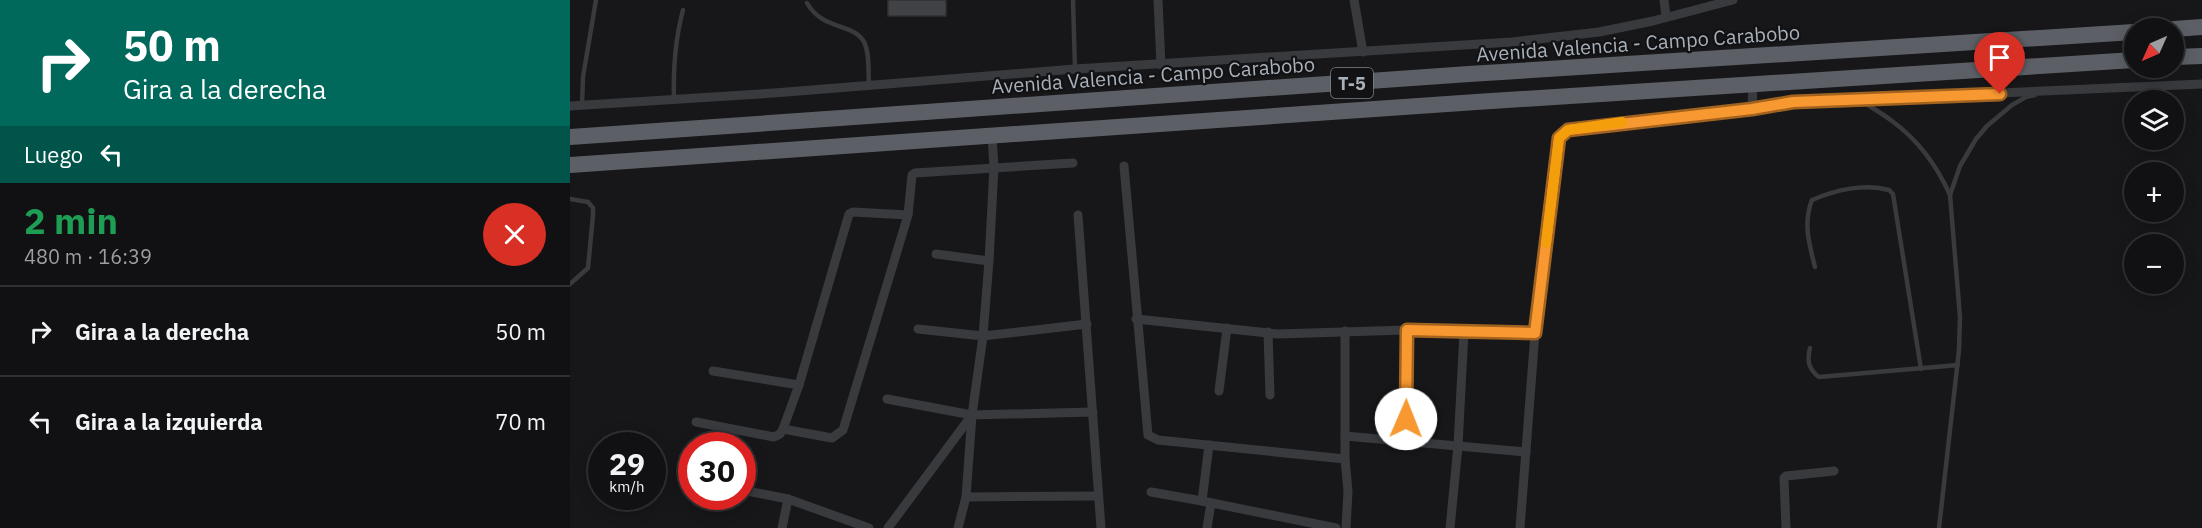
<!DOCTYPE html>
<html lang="es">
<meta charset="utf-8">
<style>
:root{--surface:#111113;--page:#1a1a1c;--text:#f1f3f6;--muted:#9c9da0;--line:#303133}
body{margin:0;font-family:"IBM Plex Sans",sans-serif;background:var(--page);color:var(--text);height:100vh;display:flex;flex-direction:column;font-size:22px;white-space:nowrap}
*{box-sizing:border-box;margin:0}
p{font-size:20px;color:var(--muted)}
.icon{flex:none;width:33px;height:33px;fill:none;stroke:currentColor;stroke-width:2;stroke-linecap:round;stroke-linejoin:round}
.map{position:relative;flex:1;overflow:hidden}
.drawer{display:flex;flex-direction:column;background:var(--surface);width:570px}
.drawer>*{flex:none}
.top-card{background:#00695c;color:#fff;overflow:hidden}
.needle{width:39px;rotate:225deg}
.controls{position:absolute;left:1554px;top:18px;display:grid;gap:12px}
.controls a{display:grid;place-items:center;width:60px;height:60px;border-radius:50%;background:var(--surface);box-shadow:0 3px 15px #0003,0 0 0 2px var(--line);font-size:30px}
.speed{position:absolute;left:18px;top:432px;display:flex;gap:12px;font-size:30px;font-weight:700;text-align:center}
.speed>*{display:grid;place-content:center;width:78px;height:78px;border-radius:50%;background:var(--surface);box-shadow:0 3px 15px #0003,0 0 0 2px var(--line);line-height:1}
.speed small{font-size:15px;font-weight:400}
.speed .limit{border:9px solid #d22;background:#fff;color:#111}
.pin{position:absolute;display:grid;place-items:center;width:51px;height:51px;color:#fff;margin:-62px -26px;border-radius:50% 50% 50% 0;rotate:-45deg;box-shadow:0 0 6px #0007}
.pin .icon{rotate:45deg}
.me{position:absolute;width:66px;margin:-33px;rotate:1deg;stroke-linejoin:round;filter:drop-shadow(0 0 4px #0008)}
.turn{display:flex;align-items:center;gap:21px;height:126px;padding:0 24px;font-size:27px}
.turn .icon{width:78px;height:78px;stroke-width:2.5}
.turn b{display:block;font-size:42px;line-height:51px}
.then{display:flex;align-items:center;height:57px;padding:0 24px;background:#0003;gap:12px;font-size:22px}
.round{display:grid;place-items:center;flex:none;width:63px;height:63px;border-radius:32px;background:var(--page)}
.summary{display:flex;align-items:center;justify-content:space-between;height:102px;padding:0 24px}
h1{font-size:36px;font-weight:700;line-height:45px;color:#1e9e55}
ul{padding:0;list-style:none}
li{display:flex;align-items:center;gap:18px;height:90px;padding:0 24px;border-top:2px solid var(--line)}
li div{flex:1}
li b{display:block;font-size:22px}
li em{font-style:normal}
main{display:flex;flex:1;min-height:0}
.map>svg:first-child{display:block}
.building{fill:#414246;stroke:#313135;stroke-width:1.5}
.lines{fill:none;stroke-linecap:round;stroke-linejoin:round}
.service{stroke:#383a3e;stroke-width:4.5}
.minor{stroke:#383a3e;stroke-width:9}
.trunk{stroke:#5c6066;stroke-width:16}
.route-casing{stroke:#a1631f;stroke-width:15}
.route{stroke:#f89830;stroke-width:10}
.slow{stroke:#f59e0b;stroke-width:10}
.labels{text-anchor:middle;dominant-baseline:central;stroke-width:4.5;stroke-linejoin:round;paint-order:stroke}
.shield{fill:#121214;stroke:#7b8188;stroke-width:1.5}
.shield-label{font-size:18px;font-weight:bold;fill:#a8b0b9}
.street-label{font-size:20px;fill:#a8b0b9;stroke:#121214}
</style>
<main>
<section class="drawer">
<div class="top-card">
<div class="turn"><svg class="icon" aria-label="right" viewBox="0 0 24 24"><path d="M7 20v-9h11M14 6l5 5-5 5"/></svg><div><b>50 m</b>Gira a la derecha</div></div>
<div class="then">Luego<svg class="icon" aria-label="left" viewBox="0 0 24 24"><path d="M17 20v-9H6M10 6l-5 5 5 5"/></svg></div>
</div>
<div class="summary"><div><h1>2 min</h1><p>480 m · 16:39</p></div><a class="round" style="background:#d93025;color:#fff"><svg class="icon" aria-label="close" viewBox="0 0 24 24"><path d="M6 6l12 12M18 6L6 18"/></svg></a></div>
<ul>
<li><svg class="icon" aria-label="right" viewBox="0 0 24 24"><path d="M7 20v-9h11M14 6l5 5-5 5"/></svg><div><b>Gira a la derecha</b></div><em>50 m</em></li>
<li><svg class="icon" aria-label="left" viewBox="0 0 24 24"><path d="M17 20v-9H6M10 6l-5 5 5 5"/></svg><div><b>Gira a la izquierda</b></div><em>70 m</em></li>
</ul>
</section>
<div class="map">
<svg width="1632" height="528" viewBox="0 0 1632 528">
<rect width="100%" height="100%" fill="#171719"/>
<rect class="building" x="318" y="0" width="58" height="16"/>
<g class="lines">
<g class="service">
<polyline points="503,0 505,69"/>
<path d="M237,3C253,31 284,23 294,42C300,53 298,72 299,85"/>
<path d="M104,100C103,69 105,40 113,10"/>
<path d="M1291,100C1301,108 1312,113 1322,121C1348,140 1367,166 1380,195"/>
<polyline points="12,105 13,77 26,0"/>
<polyline points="0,199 18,202 23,208 23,215 18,268 0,284"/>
<path d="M1245,267C1239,244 1233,222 1242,200C1265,190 1295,183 1319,190L1323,194L1351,369"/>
<path d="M1240,348C1237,360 1238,369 1249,377L1388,365"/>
<polyline points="1369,528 1389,350 1390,317 1380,195 1390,166 1406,139 1417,126 1442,105 1456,97 1465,95"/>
</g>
<g class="minor">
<polyline points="588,0 591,65"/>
<polyline points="784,0 793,52"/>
<polyline points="1094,0 1096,17"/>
<polyline points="0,106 204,93 505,69 942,42 1029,32 1083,21 1163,0"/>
<polyline points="1182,109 1183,85"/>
<polyline points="554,166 578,435 588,440 775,459"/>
<polyline points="508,215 531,528"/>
<polyline points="366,254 419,261"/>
<polyline points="566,319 708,334 837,330 965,333"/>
<polyline points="348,329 413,336 517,324"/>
<polyline points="775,331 775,459 778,491 776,528"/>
<polyline points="698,332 700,395"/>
<polyline points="143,371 229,385"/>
<polyline points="649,391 657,328"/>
<polyline points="317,399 402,415"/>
<polyline points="126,422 204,437 210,434 213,429 262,438 273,430 338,215 342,175 345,173 503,163"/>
<polyline points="213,429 229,385 279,214 283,212 338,215"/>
<polyline points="775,436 956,452"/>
<polyline points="835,441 837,330"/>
<polyline points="639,445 632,501 766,528"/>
<polyline points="172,490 218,499 299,528"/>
<polyline points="581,492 632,501"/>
<polyline points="396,497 528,496"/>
<polyline points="212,528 218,499"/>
<polyline points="318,528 402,415 523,412"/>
<polyline points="388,528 396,497 402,415 413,336 419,261 424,167 422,136"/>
<polyline points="637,528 641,503"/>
<polyline points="880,528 888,446 894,331"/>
<polyline points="950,528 965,333 989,138 998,130 1182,109 1223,102 1632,84"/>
<polyline points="1216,528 1214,478 1216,476 1264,471"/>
</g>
<g class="trunk">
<polyline points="1604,29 1632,27"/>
<polyline points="1604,57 1632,56"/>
<polyline points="0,137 899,74 1564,32"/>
<polyline points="0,165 906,102 1564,60"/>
</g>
</g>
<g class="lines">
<defs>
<polyline id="route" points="836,419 837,330 965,333 989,138 998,130 1182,109 1223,102 1430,94"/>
</defs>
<use href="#route" class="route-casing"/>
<use href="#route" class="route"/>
<polyline class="slow" points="976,243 989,138 998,130 1052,122"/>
</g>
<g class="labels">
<rect class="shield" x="761" y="68" width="42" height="30" rx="4.5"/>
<g class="shield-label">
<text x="782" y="83">T-5</text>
</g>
<g class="street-label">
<text transform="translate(1068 43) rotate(-4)">Avenida Valencia - Campo Carabobo</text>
<text transform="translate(583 75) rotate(-4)">Avenida Valencia - Campo Carabobo</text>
</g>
</g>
</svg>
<div class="controls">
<a><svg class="needle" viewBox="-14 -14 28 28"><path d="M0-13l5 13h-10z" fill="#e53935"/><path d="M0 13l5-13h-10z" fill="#9c9da0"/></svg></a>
<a><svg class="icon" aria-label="layers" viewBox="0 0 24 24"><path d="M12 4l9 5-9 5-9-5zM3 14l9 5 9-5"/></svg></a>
<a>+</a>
<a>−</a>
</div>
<div class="speed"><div>29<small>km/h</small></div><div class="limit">30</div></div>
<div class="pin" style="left:1430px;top:94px;background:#d93025"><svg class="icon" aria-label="arrive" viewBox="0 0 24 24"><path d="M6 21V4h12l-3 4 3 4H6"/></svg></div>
<svg class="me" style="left:836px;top:419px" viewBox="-20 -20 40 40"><circle r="19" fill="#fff"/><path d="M0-13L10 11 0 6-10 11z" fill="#f89830"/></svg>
</div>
</main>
